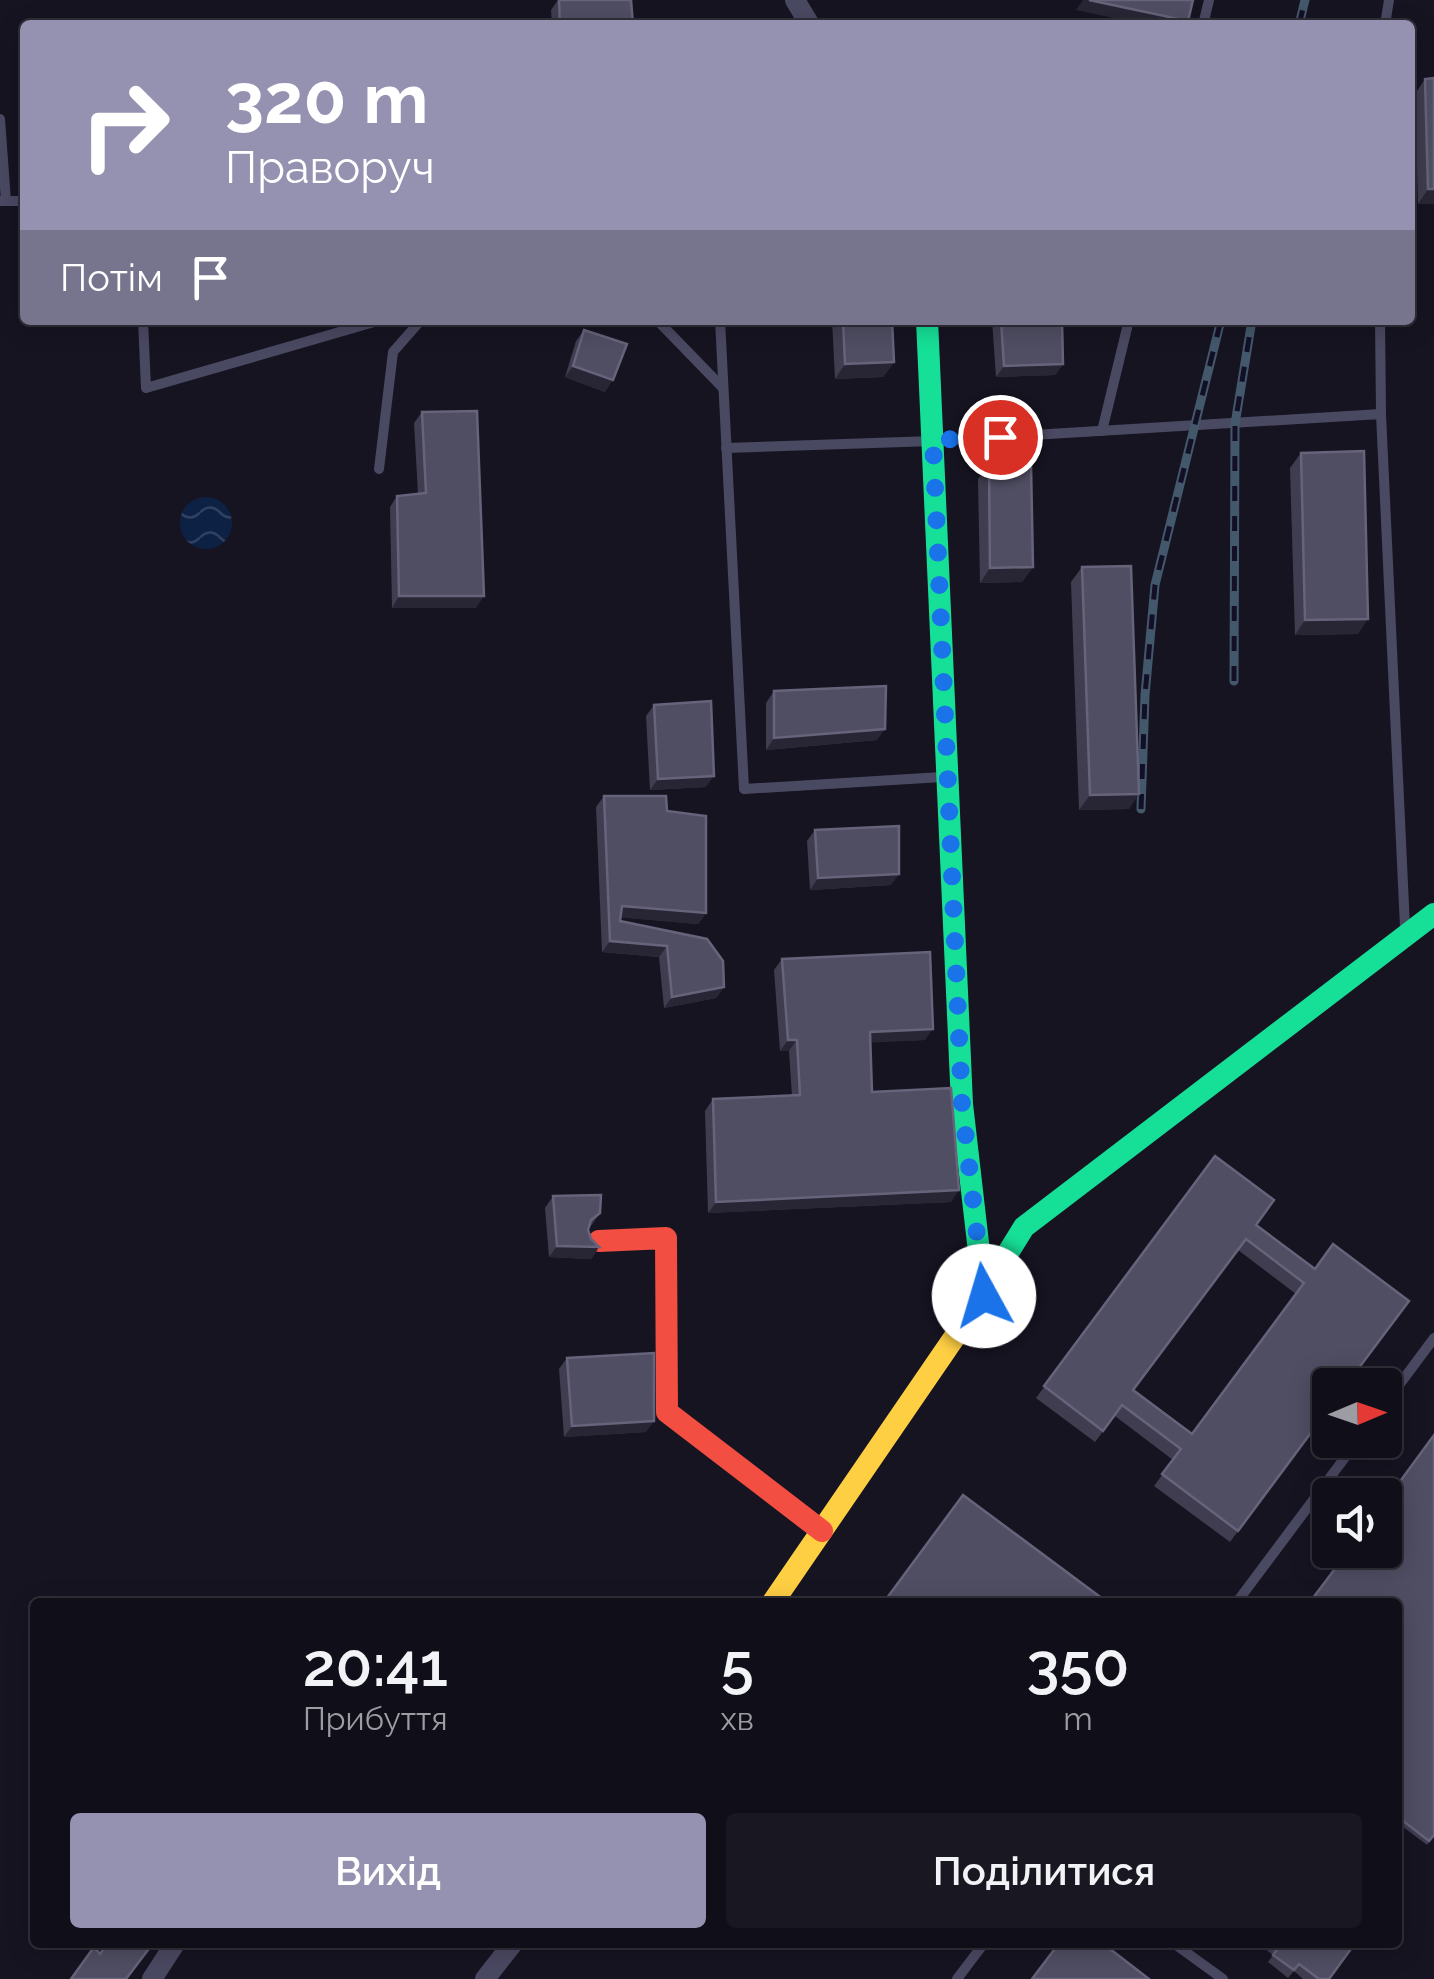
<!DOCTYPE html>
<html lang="uk">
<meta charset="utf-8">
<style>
:root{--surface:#100f19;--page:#191822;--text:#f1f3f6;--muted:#9c9ca2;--line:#302f38;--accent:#9591b1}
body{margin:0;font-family:Raleway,sans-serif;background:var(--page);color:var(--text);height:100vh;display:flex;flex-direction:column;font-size:38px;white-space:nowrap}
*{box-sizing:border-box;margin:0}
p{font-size:32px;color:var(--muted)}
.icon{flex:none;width:55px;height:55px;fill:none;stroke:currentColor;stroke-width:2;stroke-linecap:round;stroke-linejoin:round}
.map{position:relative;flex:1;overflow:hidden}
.details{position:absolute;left:30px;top:1598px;width:1372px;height:350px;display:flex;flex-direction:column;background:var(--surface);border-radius:10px;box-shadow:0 5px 25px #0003,0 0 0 2px var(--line)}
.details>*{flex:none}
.hud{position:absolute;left:20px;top:20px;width:1395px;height:305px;border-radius:10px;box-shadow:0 5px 25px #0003,0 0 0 2px var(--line);background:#9591b1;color:#fff;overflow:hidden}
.needle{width:65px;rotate:88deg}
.tools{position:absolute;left:1312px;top:1368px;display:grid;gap:20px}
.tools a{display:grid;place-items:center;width:90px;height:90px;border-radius:10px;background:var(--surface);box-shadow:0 5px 25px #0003,0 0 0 2px var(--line);font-size:50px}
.pin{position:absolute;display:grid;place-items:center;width:85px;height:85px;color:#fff;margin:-42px;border:5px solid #fff;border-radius:50%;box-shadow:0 2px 10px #0007}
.me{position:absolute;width:110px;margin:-55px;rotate:354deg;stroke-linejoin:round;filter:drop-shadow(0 0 8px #0008)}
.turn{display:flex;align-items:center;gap:35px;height:210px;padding:0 40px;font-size:45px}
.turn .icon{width:130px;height:130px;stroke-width:2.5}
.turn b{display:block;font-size:70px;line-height:85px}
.then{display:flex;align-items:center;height:95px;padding:0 40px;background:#0003;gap:20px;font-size:38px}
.eta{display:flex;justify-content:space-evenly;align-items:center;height:170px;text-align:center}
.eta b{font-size:60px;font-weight:600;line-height:70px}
.action{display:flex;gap:20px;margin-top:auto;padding:20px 40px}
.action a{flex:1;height:115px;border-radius:10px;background:var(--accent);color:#fff;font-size:40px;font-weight:600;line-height:115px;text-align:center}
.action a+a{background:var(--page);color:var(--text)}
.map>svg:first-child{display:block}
.water{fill:url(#water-waves)}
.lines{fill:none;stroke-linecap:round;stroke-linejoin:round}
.lane{stroke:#4a4962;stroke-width:10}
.street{stroke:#4a4962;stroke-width:20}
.fast{stroke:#16e098;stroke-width:22}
.slow{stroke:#ffcf43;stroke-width:22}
.jam{stroke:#f24e42;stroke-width:22}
.rail-casing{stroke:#43596b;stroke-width:9}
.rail{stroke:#130f26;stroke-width:5;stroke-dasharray:15;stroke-linecap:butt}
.wall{fill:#403d50;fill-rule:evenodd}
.shaded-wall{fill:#282635}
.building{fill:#504e63;stroke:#66637b;stroke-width:2.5;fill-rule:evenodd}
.route{stroke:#1a73e8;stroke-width:18;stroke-dasharray:0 32.4}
</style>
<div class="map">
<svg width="1434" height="1979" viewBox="0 0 1434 1979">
<defs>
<pattern id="water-waves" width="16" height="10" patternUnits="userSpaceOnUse" patternTransform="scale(2.5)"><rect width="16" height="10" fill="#0d2144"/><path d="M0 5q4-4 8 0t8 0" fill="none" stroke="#304060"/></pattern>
</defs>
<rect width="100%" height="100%" fill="#161421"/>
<circle class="water" cx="206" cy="523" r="26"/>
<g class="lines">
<g class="lane">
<polyline points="1203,25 1209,0"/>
<polyline points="1385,25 1389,0"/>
<polyline points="0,119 6,201"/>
<polyline points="1,201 25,201"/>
<polyline points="143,320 146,388 381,320"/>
<polyline points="657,320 723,388"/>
<polyline points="720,320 744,789 942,777"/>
<polyline points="1380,320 1381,414"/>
<polyline points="1102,431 1129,320"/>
<polyline points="726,448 933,441 1381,414 1405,927"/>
<polyline points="379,469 393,352 421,320"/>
<polyline points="1385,1404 1434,1338"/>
<polyline points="1237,1602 1358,1440"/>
<polyline points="1172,1942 1223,1979"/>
<polyline points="957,1979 985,1942"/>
</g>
<g class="street">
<polyline points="795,0 810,25"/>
<polyline points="152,1979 176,1942"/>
<polyline points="485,1979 514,1942"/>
</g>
<g class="fast">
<polyline points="927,320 962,1104 984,1295"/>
<polyline points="969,1316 1024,1227 1434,914"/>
</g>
<polyline class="slow" points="773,1602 969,1316"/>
<polyline class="jam" points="599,1241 666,1238 667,1412 822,1531"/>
<defs>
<g id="rail">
<polyline points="1299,25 1305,0"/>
<polyline points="1234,681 1235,424 1252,320"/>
<polyline points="1141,809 1145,695 1155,585 1221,320"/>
</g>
</defs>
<use href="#rail" class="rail-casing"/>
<use href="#rail" class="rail"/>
</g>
<g class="wall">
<polygon points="558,0 631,0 633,25 552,25 551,10"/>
<polygon points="1434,78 1434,204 1418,204 1415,94 1425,79"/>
<polygon points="832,320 892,320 894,362 883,377 835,379"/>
<polygon points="992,320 1062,320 1063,364 1055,375 996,377"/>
<polygon points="584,330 605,392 565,377 576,341"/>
<polygon points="422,412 476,608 392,608 390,507 397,496 418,494 414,423"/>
<polygon points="1301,453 1358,634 1295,635 1290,468"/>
<polygon points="989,464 1033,567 1022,582 980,583 978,479"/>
<polygon points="1082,567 1129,809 1079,810 1071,582"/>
<polygon points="774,691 877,740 766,750 766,703"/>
<polygon points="654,705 706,787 650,790 646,716"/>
<polygon points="604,796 667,811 706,913 698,924 620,917 620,921 707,939 724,987 716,998 664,1008 659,957 602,952 596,807"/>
<polygon points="815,830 891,885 810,890 807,841"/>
<polygon points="782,959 925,1040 870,1042 872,1092 951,1202 708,1213 705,1111 713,1099 792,1096 789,1051 780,1051 774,970"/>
<path d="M1215,1156L1257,1225L1315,1269L1330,1408L1230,1542L1154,1486L1173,1460L1115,1416L1095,1442L1036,1398ZM1238,1250L1296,1294L1192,1434L1134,1390Z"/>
<polygon points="553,1196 600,1213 588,1230 591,1239 599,1247 591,1259 549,1257 545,1208"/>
<polygon points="567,1358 646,1432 564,1437 559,1369"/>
<polygon points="1398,1602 1434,1835 1427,1845 1398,1823"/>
<polygon points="1256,1942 1357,1942 1329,1979 1303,1979 1294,1971 1288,1978 1268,1962 1273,1955"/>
</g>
<g class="shaded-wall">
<polygon points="1083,0 1089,0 1188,21 1185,25 1146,25 1076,10"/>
<polygon points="1428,189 1434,189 1434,204 1418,204"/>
<polygon points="894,362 883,377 835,379 845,364"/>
<polygon points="1063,364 1055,375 996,377 1004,366"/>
<polygon points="573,366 613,380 605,392 565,377"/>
<polygon points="1033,567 1022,582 980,583 990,568"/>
<polygon points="399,596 484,596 476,608 392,608"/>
<polygon points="1368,619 1358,634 1295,635 1305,620"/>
<polygon points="885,729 877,740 766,750 774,738"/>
<polygon points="714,776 706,787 650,790 658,779"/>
<polygon points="1139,794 1129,809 1079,810 1090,795"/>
<polygon points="899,874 891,885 810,890 818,878"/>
<polygon points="622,906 706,913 698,924 614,917"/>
<polygon points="610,941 667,946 659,957 602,952"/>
<polygon points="724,987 716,998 664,1008 672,997"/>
<polygon points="933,1029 925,1040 862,1043 870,1032"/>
<polygon points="788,1040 797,1040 789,1051 780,1051"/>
<polygon points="959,1190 951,1202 708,1213 716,1202"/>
<polygon points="557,1246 599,1247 591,1259 549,1257"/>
<polygon points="654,1421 646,1432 564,1437 572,1426"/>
</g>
<g class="building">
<polygon points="559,0 631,0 633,25 560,25"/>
<polygon points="1089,0 1193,0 1188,21"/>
<polygon points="1434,78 1434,189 1428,189 1425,79"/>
<polygon points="843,320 892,320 894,362 845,364"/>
<polygon points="1001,320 1062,320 1063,364 1004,366"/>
<polygon points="584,330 627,344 613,380 573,366"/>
<polygon points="477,411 484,596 399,596 397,496 426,493 422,412"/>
<polygon points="1364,451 1368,619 1305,620 1301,453"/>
<polygon points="989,464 1031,464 1033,567 990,568"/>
<polygon points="1131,566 1139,794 1090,795 1082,567"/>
<polygon points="886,686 885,729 774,738 774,691"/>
<polygon points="711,701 714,776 658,779 654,705"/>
<polygon points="604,796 666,796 667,811 706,816 706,913 622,906 620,921 707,939 723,961 724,987 672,997 667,946 610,941"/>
<polygon points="899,826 899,874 818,878 815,830"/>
<polygon points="930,952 933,1029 870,1032 872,1092 951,1088 959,1190 716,1202 713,1099 800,1095 797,1040 788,1040 782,959"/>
<path d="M1215,1156L1274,1200L1256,1225L1315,1269L1333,1244L1409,1301L1346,1385H1330V1407L1238,1531L1162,1474L1181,1449L1122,1405L1103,1431L1044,1386ZM1246,1239L1304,1283L1192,1434L1133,1390Z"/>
<polygon points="601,1195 600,1213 591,1220 588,1230 591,1239 599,1247 557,1246 553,1196"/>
<polygon points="654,1353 654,1421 572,1426 567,1358"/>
<polygon points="1434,1435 1434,1835 1429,1841 1398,1817 1398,1602 1310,1602 1349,1550 1385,1550 1385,1502"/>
<polygon points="963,1495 1107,1602 884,1602"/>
<polygon points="108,1942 154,1942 126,1979 71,1979 94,1947 100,1954"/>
<polygon points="1060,1942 1101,1942 1149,1979 1032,1979"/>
<polygon points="1271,1942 1356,1942 1329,1979 1319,1979 1299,1964 1294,1970 1273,1955 1278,1948"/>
</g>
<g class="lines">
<polyline class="route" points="984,1296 962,1104 933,440 1000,437"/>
</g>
</svg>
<div class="tools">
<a><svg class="needle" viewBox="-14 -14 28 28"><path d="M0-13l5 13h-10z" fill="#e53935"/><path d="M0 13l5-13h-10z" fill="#9c9ca2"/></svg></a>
<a><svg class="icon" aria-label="sound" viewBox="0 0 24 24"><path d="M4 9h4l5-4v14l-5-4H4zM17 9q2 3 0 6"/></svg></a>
</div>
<div class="pin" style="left:1000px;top:437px;background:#d93025"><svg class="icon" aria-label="arrive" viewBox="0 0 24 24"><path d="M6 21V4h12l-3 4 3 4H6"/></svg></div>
<svg class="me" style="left:984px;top:1296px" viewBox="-20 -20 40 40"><circle r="19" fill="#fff"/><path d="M0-13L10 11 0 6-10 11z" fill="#1a73e8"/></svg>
<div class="hud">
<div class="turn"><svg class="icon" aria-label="right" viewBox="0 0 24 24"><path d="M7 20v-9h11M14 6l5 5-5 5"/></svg><div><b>320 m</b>Праворуч</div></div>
<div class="then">Потім<svg class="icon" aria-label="arrive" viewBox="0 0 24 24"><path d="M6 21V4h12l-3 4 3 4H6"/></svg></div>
</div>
<section class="details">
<div class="eta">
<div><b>20:41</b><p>Прибуття</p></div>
<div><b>5</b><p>хв</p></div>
<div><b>350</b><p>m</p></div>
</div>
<div class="action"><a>Вихід</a><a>Поділитися</a></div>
</section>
</div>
